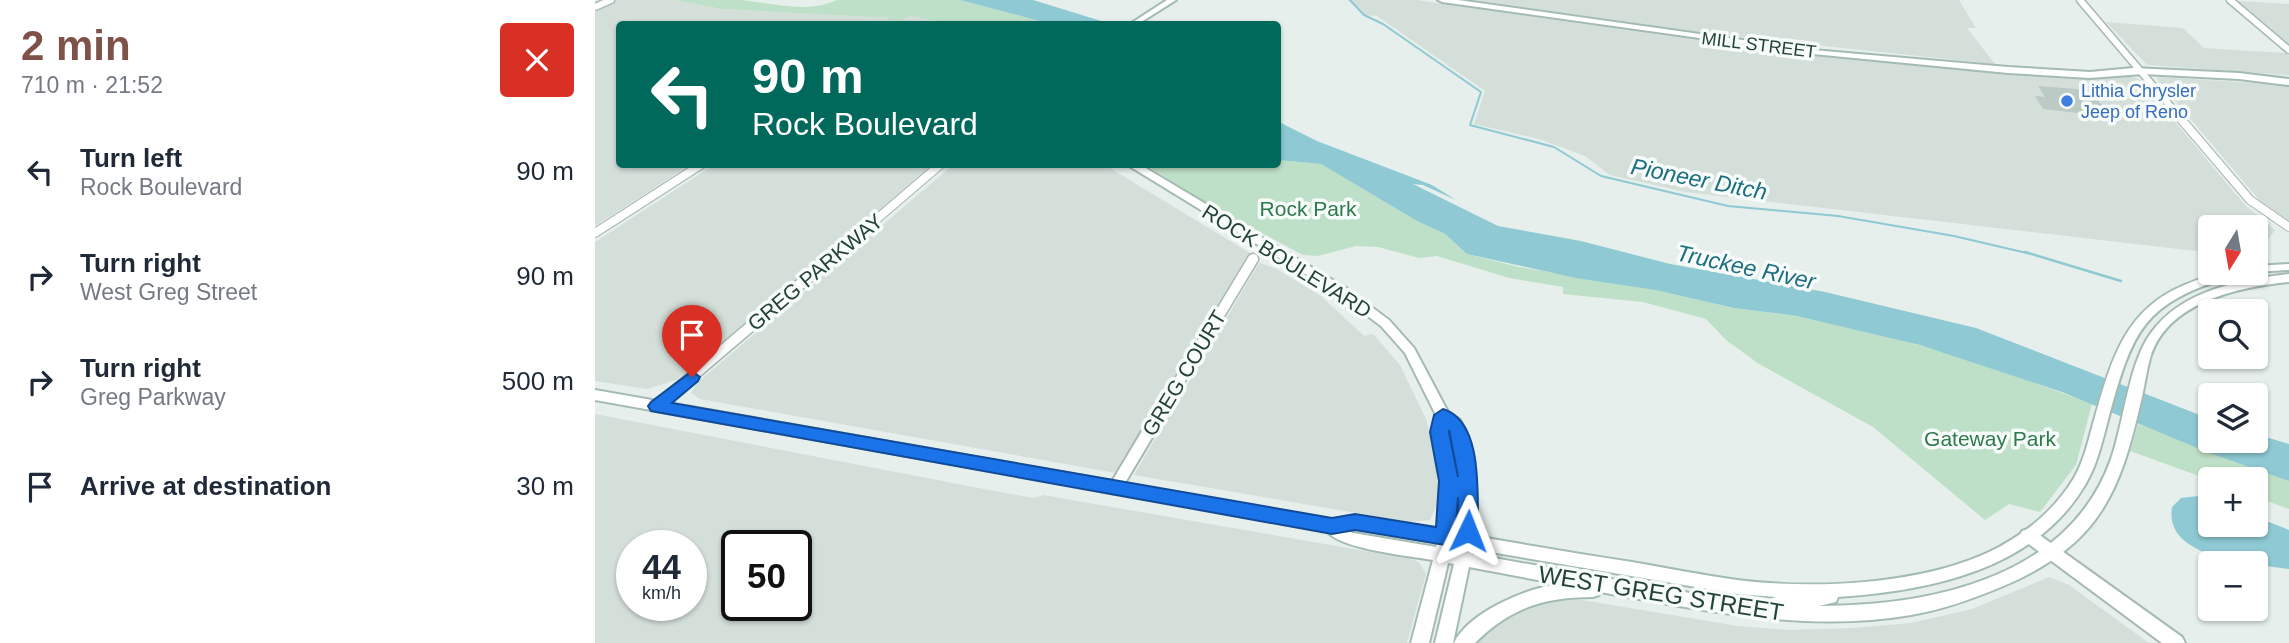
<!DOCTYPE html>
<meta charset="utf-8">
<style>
:root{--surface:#fff;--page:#f2f2f3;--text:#1f2937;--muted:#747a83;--accent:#7f5249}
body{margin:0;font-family:Arial,sans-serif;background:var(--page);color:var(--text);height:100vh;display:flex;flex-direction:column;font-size:26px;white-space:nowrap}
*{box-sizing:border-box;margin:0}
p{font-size:23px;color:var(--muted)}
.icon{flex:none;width:38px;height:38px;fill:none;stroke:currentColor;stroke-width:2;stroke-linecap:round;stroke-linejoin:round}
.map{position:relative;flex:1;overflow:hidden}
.sheet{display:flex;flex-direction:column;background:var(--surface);width:595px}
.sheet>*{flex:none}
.hud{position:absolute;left:21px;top:21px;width:665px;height:147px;border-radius:7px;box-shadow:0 2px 5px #0004;background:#00695c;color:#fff;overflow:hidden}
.needle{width:46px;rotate:191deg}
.controls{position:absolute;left:1603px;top:215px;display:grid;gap:14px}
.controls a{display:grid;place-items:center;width:70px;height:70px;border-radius:7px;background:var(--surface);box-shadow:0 2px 5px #0004;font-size:35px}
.speed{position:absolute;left:21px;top:530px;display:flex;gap:14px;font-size:35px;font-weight:700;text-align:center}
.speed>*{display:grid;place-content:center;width:91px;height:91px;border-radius:50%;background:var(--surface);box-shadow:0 2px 5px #0004;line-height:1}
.speed small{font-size:18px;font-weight:400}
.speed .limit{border:4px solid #111;border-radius:10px;background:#fff;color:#111}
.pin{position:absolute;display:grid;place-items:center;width:60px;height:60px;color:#fff;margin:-72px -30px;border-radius:50% 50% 50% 0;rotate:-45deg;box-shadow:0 0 7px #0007}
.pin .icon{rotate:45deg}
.me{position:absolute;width:77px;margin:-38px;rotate:2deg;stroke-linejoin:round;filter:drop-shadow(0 0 5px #0008)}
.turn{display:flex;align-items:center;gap:24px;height:147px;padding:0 21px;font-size:32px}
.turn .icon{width:91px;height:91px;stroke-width:2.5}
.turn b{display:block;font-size:49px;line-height:60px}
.round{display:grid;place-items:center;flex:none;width:74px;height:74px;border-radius:7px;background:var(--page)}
.headline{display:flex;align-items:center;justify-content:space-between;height:119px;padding:0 21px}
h1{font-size:42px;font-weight:700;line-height:52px;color:var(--accent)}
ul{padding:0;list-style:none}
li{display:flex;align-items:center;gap:21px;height:105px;padding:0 21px}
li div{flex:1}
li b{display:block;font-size:26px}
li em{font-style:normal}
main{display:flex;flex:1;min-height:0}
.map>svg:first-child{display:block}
.built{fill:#d4dfda;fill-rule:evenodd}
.green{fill:#bfe0c8}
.water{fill:#8ec9d4}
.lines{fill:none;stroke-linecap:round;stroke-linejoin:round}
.stream-far1{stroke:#8ec9d4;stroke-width:2}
.stream{stroke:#8ec9d4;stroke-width:2.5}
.building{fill:#bbcac4}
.minor-far3-casing{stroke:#a8b8b2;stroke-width:9}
.minor-far2-casing{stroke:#a8b8b2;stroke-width:10}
.minor-far1-casing{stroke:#a8b8b2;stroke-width:13}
.minor-casing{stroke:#a8b8b2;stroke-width:16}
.tertiary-casing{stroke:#a8b8b2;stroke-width:4}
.secondary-casing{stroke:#a4bbb3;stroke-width:4}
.minor-far3{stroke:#fff;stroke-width:6}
.minor-far2{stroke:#fff;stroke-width:8}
.minor-far1{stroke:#fff;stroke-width:10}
.minor{stroke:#fff;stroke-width:12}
.tertiary{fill:#fff;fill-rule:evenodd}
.secondary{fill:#fff;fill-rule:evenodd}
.route{fill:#1a73e8;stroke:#114b97;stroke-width:2;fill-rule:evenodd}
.shop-dot{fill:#3f7fe0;stroke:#f7fbf9;stroke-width:2.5}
.labels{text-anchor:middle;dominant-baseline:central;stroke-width:7;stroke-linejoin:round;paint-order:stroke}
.far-street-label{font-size:18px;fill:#24423a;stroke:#f7fbf9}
.far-shop-label{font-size:18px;fill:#366cbe;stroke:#f7fbf9;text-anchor:start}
.park-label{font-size:21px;fill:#2d7a4b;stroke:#f7fbf9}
.street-label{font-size:21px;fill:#24423a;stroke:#f7fbf9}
.water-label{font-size:23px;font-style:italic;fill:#1c6f80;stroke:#f7fbf9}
.near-street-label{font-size:24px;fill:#24423a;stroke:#f7fbf9}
</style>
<main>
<section class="sheet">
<div class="headline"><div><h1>2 min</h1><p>710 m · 21:52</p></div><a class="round" style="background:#d93025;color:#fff"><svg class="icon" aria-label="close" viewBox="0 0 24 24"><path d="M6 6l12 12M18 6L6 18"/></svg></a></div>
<ul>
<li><svg class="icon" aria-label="left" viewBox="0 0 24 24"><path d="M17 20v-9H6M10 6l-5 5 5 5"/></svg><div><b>Turn left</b><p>Rock Boulevard</p></div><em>90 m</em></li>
<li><svg class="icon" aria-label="right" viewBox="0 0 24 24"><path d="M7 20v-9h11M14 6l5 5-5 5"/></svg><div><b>Turn right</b><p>West Greg Street</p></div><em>90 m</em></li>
<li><svg class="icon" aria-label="right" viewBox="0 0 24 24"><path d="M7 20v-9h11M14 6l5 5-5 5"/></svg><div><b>Turn right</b><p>Greg Parkway</p></div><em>500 m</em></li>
<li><svg class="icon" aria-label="arrive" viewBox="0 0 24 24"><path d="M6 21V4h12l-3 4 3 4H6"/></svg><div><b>Arrive at destination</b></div><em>30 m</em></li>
</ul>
</section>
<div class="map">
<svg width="1694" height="643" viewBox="0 0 1694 643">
<rect width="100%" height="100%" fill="#e6efeb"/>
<g class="built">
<polygon points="20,0 80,0 126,9 296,18 293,20 306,21 314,16 358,24 380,22 395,24 24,24 24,164 95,165 0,226 0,9"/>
<polygon points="753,0 821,0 1177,51 1408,74 1537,77 1544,79 1650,205 1680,230 1667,248 1661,249 1661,228 1615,228 1615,252 1609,252 1090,192 1015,175 990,156 944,139 879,124 890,91 782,16 768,15"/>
<polygon points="879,0 1364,0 1381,28 1372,28 1400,64 1124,35"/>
<polygon points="1643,1 1694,4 1694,44"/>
<polygon points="1511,22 1588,28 1609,48 1691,53 1694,56 1694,75 1552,65"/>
<polygon points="1563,77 1694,85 1694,221 1665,201 1561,78"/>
<polygon points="119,165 339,165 81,380 52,389 0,381 0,242"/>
<polygon points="358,165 510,165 658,255 521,473 105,399 96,393 102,383"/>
<polygon points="664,263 680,268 726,296 769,336 778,334 805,365 831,419 840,453 844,500 835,520 814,522 539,475"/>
<path d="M0,414L394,490L439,498L448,495L816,559L824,562L831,574L812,643H0ZM96,546V606H37V546ZM142,546H201V606H142Z"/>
<polygon points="1454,577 1474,585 1554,643 881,643 898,625 921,610 944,601 969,597 1143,626 1191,630 1258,628 1316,623 1377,609"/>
</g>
<g class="green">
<path d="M80,0C102,0 124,0 146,0C177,3 212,14 242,0H365L456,24H358L314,16L306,21L292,20L294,18L126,9Z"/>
<polygon points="683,160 726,164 822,221 850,234 872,254 924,267 1060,290 1139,308 1202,316 1284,334 1378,360 1497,404 1481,465 1445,512 1414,504 1390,520 1278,427 1164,364 1131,340 1111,319 1048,302 968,294 968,287 914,278 842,256 824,258 783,247 761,246 723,256 708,255 616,206 551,165 682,164"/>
<polygon points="1543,424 1694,481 1694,509 1661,497 1661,480 1615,480 1535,451"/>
</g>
<g class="water">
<polygon points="365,0 438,0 516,24 456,24"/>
<polygon points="682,121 722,141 837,185 861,200 828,185 818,184 903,226 986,241 1075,264 1230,292 1381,328 1615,419 1615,441 1661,441 1661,434 1694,444 1694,481 1612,452 1467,392 1325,345 1202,316 1139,308 1060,290 981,278 872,254 850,234 822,221 726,164 683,160"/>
<path d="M1603,496L1615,500V525H1661V517L1694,530V569C1661,564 1568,560 1577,507L1586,498Z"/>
</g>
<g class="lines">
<polyline class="stream-far1" points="755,0 769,15 788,24 886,92 875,125 959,147 1006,176 1133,206 1243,216 1359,236 1436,254"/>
<polyline class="stream" points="1430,252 1526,281"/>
</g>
<polygon class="building" points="1443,86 1494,90 1517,117 1448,109 1440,96 1450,97"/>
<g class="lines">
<defs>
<g id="minor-far3">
<polyline points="1485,0 1582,114"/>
<polyline points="1635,0 1694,50"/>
<polyline points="0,7 16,0"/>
</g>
<g id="minor-far2">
<polyline points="1580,112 1655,200 1694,227"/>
<polyline points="0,233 107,164"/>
<polyline points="241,254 346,164"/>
</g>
<g id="minor-far1">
<polyline points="62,406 243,252"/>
<polyline points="556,428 658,259"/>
</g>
<polyline id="minor" points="520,488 557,426"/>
<polygon id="tertiary" points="1433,529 1439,531 1587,637 1590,643 1567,643 1427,539 1425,535 1427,531"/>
<g id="secondary">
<polygon points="572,0 581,0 543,24 535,24"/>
<polygon points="843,0 863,0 1218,50 1413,67 1495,72 1538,68 1644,73 1694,79 1694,85 1644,79 1548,74 1495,78 1413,73 1218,54 847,2"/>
<path d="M531,164H544L751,288L794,320L819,348L853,412L865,420L871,432L879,464L880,536C932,545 984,554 1037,562C1072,568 1107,575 1142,580C1222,590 1346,585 1416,540C1441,525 1464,503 1479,478C1490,459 1494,437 1500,417C1516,362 1529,311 1587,286C1605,278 1622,273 1643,273L1641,275C1547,303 1538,329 1513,420C1507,442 1502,465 1490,485C1440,570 1334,591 1243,597L1241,602L1224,606C1336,606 1474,578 1516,459C1529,422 1534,362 1556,333C1587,290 1645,280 1694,274V282C1645,287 1575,301 1556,355C1552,368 1550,383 1547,397C1537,439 1527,484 1500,520C1477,551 1442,572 1406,587C1377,599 1347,610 1316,615C1212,633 1107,610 1005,592L1004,595L998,597C949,597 915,608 880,643H859C874,612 932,588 964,584L874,567L858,643H840L859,564L853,563L834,643H816L838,560C815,556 744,549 732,531L0,400V390L737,520L760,516L844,530C846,514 848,496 846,480C844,458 833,437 841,415L810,353L786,326L743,294ZM852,425C870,445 864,507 864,533L859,532L861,484L852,439ZM760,528L842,542L841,547L758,533L751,530ZM857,545L863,546L862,551L856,550ZM878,549L1142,594L1181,597L1164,602L1106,595L877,554Z"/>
<polygon points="1694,264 1694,270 1661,272 1661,266"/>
</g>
</defs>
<use href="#minor-far3" class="minor-far3-casing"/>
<use href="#minor-far2" class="minor-far2-casing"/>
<use href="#minor-far1" class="minor-far1-casing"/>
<use href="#minor" class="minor-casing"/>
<use href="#tertiary" class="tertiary-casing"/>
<use href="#secondary" class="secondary-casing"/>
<use href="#minor-far3" class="minor-far3"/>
<use href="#minor-far2" class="minor-far2"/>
<use href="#minor-far1" class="minor-far1"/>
<use href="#minor" class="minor"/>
<use href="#tertiary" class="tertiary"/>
<use href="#secondary" class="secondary"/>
</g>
<path class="route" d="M97,371L105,377L103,381L77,403L737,518L760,514L841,527L844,481L835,432L839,415L848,409C889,421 882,497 883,531L880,537H866L863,531V497L860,537L857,543L850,545L760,530L737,534L56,411L53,406L56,402ZM854,430L863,477L854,432Z"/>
<circle class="shop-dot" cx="1472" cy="101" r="7"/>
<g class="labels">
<g class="far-street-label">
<text transform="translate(1164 45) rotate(7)">MILL STREET</text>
</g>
<g class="far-shop-label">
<text x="1486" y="91">Lithia Chrysler<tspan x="1486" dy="21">Jeep of Reno</tspan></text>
</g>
<g class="park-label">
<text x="713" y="208">Rock Park</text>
<text x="1395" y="438">Gateway Park</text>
</g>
<g class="street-label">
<text transform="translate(692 261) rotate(32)">ROCK BOULEVARD</text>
<text transform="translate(220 272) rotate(-40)">GREG PARKWAY</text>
<text transform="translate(589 373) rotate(-59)">GREG COURT</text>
</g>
<g class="water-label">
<text transform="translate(1104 179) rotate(11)">Pioneer Ditch</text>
<text transform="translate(1151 267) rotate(12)">Truckee River</text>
</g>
<g class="near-street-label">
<text transform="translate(1066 593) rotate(9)">WEST GREG STREET</text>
</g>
</g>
</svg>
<div class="controls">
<a><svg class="needle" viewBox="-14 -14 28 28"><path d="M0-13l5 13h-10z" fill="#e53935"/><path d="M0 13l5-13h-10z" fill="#747a83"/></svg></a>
<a><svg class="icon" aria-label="search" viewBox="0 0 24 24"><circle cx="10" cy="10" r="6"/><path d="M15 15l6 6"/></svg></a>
<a><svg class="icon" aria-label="layers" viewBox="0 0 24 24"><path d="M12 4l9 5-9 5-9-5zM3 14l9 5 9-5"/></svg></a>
<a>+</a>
<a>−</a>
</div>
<div class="speed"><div>44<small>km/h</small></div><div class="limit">50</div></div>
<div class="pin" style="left:97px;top:377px;background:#d93025"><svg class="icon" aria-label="arrive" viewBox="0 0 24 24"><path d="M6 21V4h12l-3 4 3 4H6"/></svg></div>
<svg class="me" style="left:873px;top:531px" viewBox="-20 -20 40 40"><path d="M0-17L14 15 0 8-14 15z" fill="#1a73e8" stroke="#fff" stroke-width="4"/></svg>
<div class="hud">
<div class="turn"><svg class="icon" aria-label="left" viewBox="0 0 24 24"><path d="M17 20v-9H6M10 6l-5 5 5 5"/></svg><div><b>90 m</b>Rock Boulevard</div></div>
</div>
</div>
</main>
